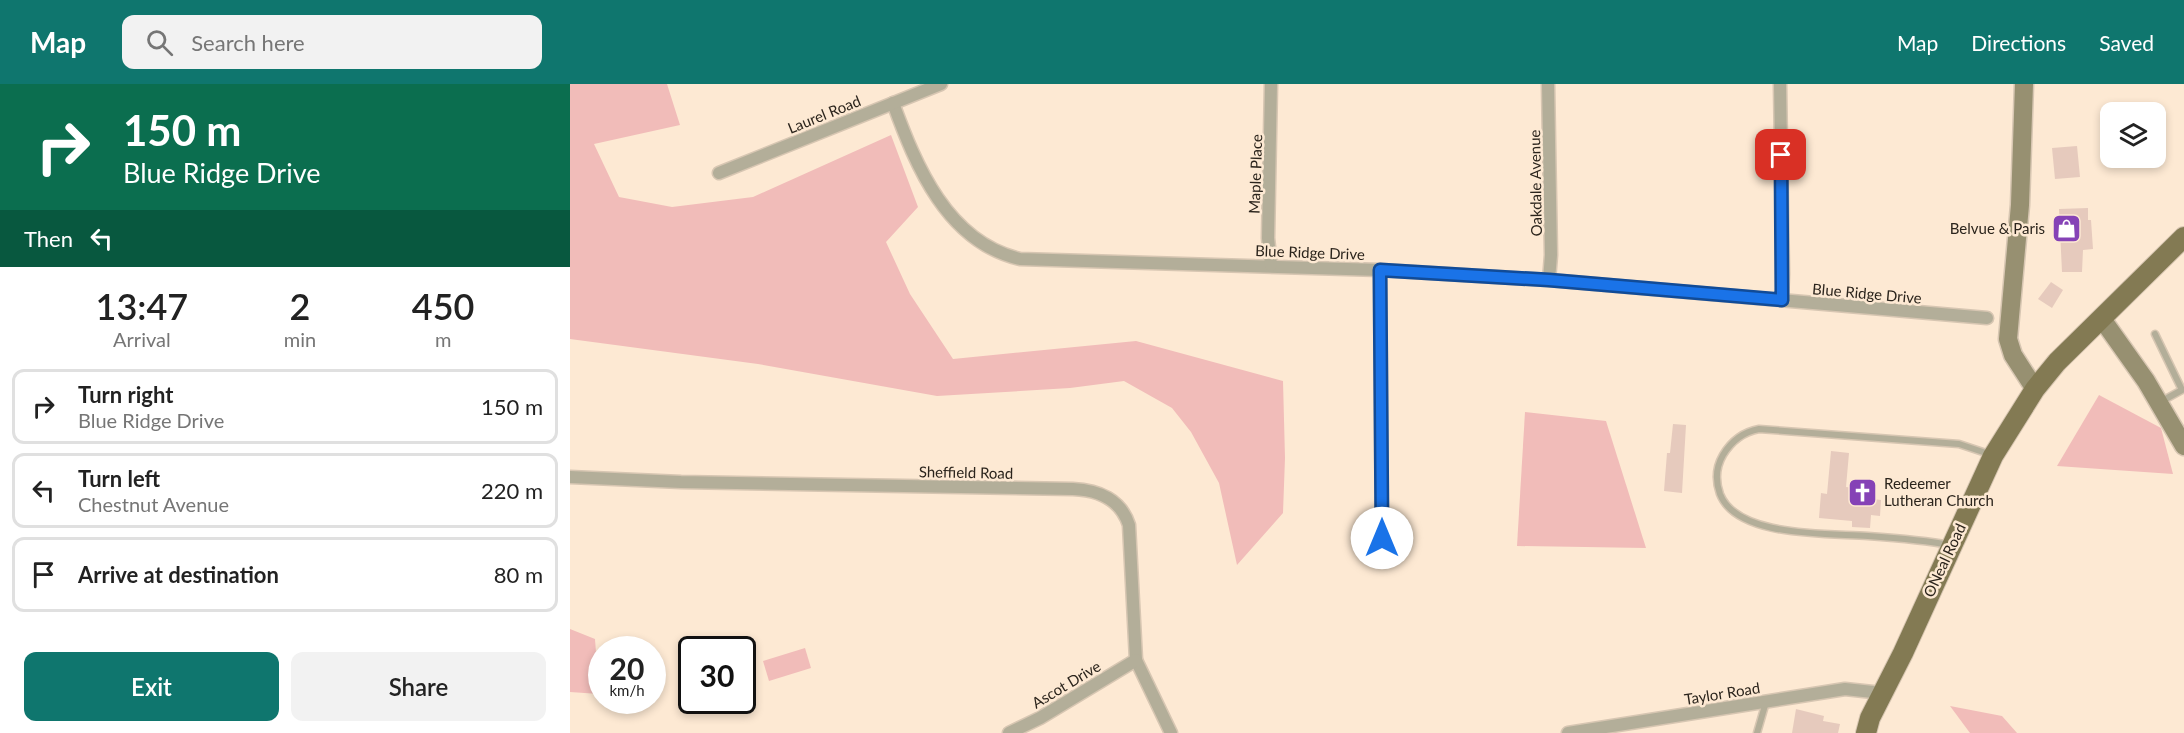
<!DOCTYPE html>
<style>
:root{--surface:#fff;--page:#f2f2f2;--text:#222;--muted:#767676;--line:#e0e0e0;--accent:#0f766e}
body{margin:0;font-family:Lato,sans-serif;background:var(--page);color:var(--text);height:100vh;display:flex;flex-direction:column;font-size:22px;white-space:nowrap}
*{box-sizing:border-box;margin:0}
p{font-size:20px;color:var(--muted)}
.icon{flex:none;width:33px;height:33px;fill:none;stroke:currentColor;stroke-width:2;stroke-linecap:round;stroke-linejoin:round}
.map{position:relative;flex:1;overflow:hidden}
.panel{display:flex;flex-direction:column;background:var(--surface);width:570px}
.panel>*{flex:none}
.top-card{background:#0b6e4f;color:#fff;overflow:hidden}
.tools{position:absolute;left:1530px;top:18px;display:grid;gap:12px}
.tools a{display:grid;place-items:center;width:66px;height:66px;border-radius:12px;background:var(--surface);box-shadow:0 3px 9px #0003;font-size:30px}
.speed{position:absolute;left:18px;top:552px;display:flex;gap:12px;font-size:30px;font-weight:700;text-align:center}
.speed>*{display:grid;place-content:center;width:78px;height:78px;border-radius:50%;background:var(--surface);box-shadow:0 3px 9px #0003;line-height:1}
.speed small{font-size:15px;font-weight:400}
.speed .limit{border:3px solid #111;border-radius:9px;background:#fff;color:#111}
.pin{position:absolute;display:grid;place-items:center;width:51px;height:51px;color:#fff;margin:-26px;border-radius:12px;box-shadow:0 3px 9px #0006}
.me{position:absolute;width:66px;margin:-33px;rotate:0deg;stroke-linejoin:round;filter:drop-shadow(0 0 4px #0008)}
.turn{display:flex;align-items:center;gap:21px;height:126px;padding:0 24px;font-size:27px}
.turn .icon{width:78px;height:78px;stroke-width:2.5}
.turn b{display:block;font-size:42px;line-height:51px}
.then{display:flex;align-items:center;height:57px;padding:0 24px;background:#0003;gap:12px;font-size:22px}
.eta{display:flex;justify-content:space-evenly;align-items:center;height:102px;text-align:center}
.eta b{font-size:36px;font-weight:600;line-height:42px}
.primary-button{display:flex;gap:12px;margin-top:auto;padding:12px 24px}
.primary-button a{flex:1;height:69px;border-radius:12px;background:var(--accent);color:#fff;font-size:24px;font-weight:600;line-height:69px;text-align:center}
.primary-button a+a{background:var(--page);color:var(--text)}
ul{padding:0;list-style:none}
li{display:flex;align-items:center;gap:18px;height:75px;margin:0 12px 9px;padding:0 12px;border:3px solid var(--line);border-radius:12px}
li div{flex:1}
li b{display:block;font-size:22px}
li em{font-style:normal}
header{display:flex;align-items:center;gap:36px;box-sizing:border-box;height:84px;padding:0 30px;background:var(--accent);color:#fff}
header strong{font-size:28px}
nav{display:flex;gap:33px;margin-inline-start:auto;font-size:21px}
.search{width:420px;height:54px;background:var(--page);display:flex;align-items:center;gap:15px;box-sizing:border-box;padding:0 21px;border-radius:12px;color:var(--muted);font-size:22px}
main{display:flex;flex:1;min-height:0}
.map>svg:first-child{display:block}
.green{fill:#f1bcb9}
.building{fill:#e6cabd}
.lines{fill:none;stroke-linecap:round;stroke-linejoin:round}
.lane-casing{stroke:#d7c6b2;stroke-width:9}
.street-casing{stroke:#d7c6b2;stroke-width:15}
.secondary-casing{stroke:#d7c6b2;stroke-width:21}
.primary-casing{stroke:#d7c6b2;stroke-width:22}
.lane{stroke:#b3ae99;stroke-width:6}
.street{stroke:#b3ae99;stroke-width:12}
.secondary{stroke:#979071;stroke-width:18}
.primary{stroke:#837a53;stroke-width:20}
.route-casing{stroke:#114b97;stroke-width:15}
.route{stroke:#1a73e8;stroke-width:10}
.labels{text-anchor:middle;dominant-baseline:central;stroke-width:5;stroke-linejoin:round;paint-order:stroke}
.street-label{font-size:15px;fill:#2b241c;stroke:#fde9d3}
.poi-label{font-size:15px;fill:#2b241c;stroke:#fde9d3;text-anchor:end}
</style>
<header>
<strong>Map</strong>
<div class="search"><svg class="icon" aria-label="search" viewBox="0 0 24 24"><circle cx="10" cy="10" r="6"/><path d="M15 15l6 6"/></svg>Search here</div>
<nav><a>Map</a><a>Directions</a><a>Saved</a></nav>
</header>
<main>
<section class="panel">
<div class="top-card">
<div class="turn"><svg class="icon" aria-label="right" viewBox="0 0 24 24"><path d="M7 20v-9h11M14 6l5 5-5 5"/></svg><div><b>150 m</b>Blue Ridge Drive</div></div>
<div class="then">Then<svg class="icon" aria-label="left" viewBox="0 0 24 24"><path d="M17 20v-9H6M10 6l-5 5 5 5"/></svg></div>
</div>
<div class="eta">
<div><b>13:47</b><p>Arrival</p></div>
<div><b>2</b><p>min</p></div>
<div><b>450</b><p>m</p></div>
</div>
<ul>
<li><svg class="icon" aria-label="right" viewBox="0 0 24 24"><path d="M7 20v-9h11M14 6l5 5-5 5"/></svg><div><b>Turn right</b><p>Blue Ridge Drive</p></div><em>150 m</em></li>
<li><svg class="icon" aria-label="left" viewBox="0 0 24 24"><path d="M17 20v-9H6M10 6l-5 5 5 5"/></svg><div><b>Turn left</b><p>Chestnut Avenue</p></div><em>220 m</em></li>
<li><svg class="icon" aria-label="arrive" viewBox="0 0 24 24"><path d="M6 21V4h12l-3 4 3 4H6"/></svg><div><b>Arrive at destination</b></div><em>80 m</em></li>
</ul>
<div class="primary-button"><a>Exit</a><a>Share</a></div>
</section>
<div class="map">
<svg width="1614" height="649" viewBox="0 0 1614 649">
<rect width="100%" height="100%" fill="#fde9d3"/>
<g class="green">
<polygon points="0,0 97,0 110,41 24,60 49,113 102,123 183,113 321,51 348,123 316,158 340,210 383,275 566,257 713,297 715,374 713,429 667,481 649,399 621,348 602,324 554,297 500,304 367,312 188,280 0,255"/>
<polygon points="1529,311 1591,344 1603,390 1487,382"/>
<polygon points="955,328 1036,337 1076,464 947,462"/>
<polygon points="0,545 25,555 29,610 0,608"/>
<polygon points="235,564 241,584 199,597 193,577"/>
<polygon points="1380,622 1432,632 1447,649 1400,649"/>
</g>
<g class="building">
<polygon points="1507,62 1510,93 1485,95 1482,64"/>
<polygon points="1518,124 1518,136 1521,136 1523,165 1513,166 1512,188 1492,188 1489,125"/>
<polygon points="1481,198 1493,206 1482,224 1468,215"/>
<polygon points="1103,340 1116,341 1112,409 1094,407 1097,369 1100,369"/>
<polygon points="1261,367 1279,369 1276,403 1304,406 1303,415 1311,416 1310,432 1301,431 1300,444 1282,443 1282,437 1249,434 1251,409 1257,410"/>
<polygon points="1226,625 1254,632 1253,637 1270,640 1268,649 1222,649"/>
</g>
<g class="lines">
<defs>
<g id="lane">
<polyline points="1585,250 1612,306 1592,317"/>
<path d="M1380,461C1353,456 1326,454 1298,452C1259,449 1167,454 1150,410C1145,396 1146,383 1153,371C1162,356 1173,348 1189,345L1389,360L1422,371"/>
<polyline points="1187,649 1196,618"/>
</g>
<g id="street">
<polyline points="978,0 981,171 979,196"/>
<polyline points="1210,0 1213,190 1212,216"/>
<path d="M323,19C346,82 377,158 450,175L810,186L979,196L1417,234"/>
<polyline points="149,89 371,0"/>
<polyline points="701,181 698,154 701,0"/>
<polyline points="810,186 812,454"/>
<path d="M0,393L111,398L503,405C529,406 551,416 559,441L566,576L601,649"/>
<polyline points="439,649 470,634 566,576"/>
<polyline points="998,649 1275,605 1312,609"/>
</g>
<g id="secondary">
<polyline points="1454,0 1450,121 1438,255 1443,271 1465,305"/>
<polyline points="1532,235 1576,297 1614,362"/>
</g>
<polyline id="primary" points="1296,649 1300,634 1333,569 1423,372 1465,305 1487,278 1614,153"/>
</defs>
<use href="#lane" class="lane-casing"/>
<use href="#street" class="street-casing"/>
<use href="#secondary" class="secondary-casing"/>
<use href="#primary" class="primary-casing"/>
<use href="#lane" class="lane"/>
<use href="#street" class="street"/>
<use href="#secondary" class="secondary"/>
<use href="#primary" class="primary"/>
</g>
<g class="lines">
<defs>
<polyline id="route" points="812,454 810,186 979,196 1212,216 1211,71"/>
</defs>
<use href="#route" class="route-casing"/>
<use href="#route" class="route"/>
</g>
<defs>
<symbol id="shop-square" viewBox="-11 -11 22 22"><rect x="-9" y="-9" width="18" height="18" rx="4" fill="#8542b6" stroke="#fde9d3"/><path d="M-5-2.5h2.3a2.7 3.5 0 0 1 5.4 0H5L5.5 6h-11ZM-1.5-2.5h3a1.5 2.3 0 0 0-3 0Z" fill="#fff"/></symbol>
<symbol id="church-square" viewBox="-11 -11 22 22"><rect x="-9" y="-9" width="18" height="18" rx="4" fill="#8542b6" stroke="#fde9d3"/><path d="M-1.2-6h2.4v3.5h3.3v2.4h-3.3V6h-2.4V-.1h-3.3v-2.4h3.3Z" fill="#fff"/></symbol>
</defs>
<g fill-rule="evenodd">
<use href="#shop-square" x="1480" y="128" width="33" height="33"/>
<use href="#church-square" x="1276" y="392" width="33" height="33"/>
</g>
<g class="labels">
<g class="street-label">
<text transform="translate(254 30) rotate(-22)">Laurel Road</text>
<text transform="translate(685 90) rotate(-88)">Maple Place</text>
<text transform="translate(965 99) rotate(-91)">Oakdale Avenue</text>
<text transform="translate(740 168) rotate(2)">Blue Ridge Drive</text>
<text transform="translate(1297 209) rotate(5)">Blue Ridge Drive</text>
<text transform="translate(396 388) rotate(1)">Sheffield Road</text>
<text transform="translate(1374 476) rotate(-65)">ONeal Road</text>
<text transform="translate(496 600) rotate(-31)">Ascot Drive</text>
<text transform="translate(1152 609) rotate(-9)">Taylor Road</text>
</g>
<g class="poi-label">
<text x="1475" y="144">Belvue &amp; Paris</text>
<text x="1314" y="399" text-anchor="start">Redeemer<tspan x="1314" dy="17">Lutheran Church</tspan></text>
</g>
</g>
</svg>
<div class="tools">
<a><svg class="icon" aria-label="layers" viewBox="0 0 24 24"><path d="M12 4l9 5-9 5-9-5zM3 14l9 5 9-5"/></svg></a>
</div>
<div class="speed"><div>20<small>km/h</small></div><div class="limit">30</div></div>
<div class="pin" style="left:1211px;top:71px;background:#d93025"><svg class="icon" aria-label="arrive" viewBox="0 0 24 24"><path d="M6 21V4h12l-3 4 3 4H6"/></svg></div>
<svg class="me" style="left:812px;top:454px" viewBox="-20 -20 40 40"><circle r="19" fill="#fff"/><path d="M0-13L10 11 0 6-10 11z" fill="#1a73e8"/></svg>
</div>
</main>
